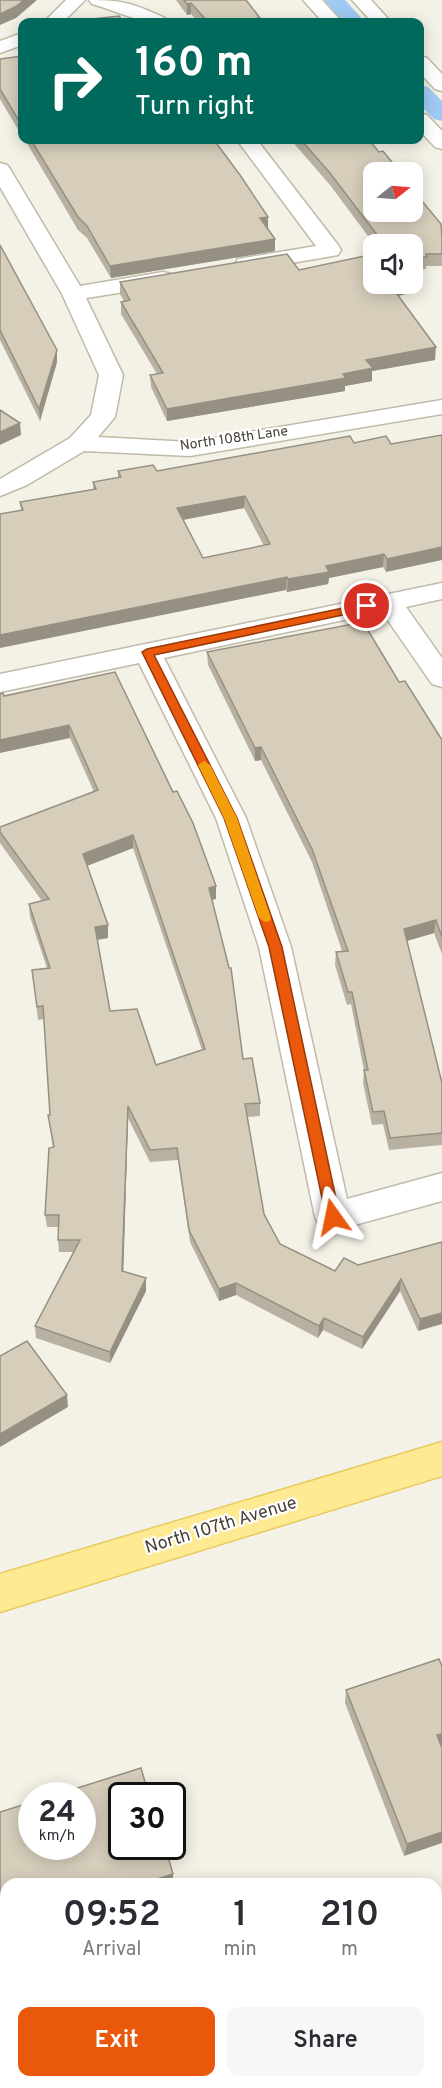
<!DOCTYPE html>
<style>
:root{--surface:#fff;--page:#f7f7f7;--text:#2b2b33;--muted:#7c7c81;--accent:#ea580c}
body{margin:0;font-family:Overpass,sans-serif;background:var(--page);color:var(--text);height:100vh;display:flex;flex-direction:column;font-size:22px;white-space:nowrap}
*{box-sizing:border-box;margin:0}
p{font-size:20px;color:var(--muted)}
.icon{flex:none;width:33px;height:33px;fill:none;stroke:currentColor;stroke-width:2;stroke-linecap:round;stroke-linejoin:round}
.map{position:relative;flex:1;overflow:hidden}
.sheet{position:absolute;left:0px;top:1878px;width:442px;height:210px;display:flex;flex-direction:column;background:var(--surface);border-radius:18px 18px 0 0;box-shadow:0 3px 15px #0003}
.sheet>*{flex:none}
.top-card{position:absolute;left:18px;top:18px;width:406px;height:126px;border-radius:12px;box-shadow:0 3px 15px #0003;background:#00695c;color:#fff;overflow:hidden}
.needle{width:39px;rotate:73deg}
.tools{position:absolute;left:363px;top:162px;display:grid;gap:12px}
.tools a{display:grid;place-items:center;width:60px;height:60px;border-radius:12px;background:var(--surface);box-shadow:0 3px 15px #0003;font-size:30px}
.speed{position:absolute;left:18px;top:1782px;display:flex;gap:12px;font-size:30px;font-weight:700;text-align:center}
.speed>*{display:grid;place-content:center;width:78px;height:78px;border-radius:50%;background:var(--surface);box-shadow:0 3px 15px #0003;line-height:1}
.speed small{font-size:15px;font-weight:400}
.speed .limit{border:3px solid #111;border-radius:9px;background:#fff;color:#111}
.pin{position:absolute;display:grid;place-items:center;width:51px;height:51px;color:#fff;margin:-26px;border:3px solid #fff;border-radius:50%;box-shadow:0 2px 6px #0007}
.me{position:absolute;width:66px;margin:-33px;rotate:348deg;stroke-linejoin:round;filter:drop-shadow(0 0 4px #0008)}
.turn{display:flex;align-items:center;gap:21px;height:126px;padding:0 18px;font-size:27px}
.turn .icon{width:78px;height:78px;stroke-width:2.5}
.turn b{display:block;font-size:42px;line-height:51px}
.eta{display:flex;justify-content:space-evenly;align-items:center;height:102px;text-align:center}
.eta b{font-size:36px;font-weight:600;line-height:42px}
.button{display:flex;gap:12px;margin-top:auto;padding:12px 18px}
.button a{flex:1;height:69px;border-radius:12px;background:var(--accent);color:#fff;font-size:24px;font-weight:600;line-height:69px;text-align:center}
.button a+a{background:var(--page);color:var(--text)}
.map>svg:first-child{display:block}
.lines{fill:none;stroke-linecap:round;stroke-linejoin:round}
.canal{fill:#a0caf3;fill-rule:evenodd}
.minor-casing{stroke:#c0baa8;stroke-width:3}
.major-casing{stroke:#e8cb60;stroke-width:3}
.minor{fill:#fff;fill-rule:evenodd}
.major{fill:#ffea94;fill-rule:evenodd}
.wall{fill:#b8b1a1;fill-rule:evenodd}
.shaded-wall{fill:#969083}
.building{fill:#d6cebb;stroke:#969083;stroke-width:1.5;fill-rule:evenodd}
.route{fill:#ea580c;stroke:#983908;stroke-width:1.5}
.slow{fill:#f59e0b}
.labels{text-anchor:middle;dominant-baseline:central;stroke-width:4.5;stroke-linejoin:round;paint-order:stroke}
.far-street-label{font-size:14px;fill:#474135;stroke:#fff}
.near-street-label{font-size:18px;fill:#474135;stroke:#fff}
</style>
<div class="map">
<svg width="442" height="2088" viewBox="0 0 442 2088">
<rect width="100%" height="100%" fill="#f4f1e6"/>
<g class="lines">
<g class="canal">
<polygon points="324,0 345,0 365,22 344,22"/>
<polygon points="420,85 428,87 442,101 442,121 434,119 420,105"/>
</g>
<defs>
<g id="minor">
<polygon points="66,0 85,0 63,22 44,22"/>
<path d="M89,0C124,0 134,4 165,18L168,22C142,25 117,11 92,4Z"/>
<polygon points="303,0 322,0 342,22 323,22"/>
<polygon points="352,0 371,0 391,22 372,22"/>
<polygon points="22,33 22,45 0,53 0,41"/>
<polygon points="420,56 427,58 442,74 442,91 435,89 420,73"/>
<polygon points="420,113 427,115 442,131 442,149 435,147 420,131"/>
<polygon points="237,140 257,140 338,245 341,250 338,255 246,271 238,269 235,264 238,259 316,246"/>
<polygon points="0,163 7,165 10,169 80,286 163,272 171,274 174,279 171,284 163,286 86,298 123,375 115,417 98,437 190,442 442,400 442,414 190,456 84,451 27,485 0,496 0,479 70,438 91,415 99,375 62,294 0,187"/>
<polygon points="442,583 442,599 406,607 442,658 442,687 432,684 382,612 164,658 246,818 291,947 347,1199 442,1173 442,1201 333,1231 320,1227 315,1217 259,947 216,818 139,663 0,692 0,674"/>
</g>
<polygon id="major" points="442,1442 442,1476 0,1612 0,1574"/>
</defs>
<use href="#minor" class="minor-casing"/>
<use href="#major" class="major-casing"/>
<use href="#minor" class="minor"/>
<use href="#major" class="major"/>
</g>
<g class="wall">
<polygon points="176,0 246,0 260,18 261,22 198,22 191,14 187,15"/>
<polygon points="22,56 22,136 0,99 0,59"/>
<polygon points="25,140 214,140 268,229 275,251 111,278 87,238 78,230"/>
<polygon points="291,140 369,140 442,238 442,266 426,266 426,269 412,269 412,244 374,244 330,185"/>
<polygon points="0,245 57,362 40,421 0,340"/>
<polygon points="299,270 374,284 409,284 409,293 398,296 435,360 372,371 372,381 345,386 345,391 167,421 151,387 150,375 157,374 121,314 121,302 124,301 120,294 120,282"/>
<path d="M442,435L386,572L383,567L329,578L328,584L287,592L286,590L21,510L20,502L93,489V482L118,478V471H157L354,443L391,444ZM244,508L264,546L203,558L183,520Z"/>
<polygon points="207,652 399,682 442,740 442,954 434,933 407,941 442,1083 442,1145 389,1150 383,1124 372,1125 363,1083 364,1070 351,1004 347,1005 335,965 336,952 342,951 312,862 261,760 255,761 208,665"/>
<path d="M115,672L216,899L212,900L243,1059L260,1103V1116L247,1117L264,1214L280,1244L335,1271L442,1242L418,1331L400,1291L362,1349L323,1330L318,1338L236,1295L219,1301L190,1242L178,1160L150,1162L128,1118L123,1271L146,1291L110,1363L36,1338L35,1326L74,1252H59L58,1240V1227H47L45,1215L53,1147L48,1115H50L44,1019L38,1020L32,970L47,968L30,917L29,904L42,901L0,843V827L94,792L70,738L4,696ZM133,848L202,1050L156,1065L110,1011L97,940L108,938V925L87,866Z"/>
<polygon points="346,1690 441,1746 404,1856 345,1703"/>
<polygon points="436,1929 442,1934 442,2071 436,2055"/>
</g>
<g class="shaded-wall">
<polygon points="24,0 37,0 16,18 0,25 0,14"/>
<polygon points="191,3 191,14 187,15 187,4"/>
<polygon points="268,217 268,229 260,218"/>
<polygon points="275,239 275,251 111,278 110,266"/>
<polygon points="400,284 409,284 409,293 390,298 391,286"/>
<polygon points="436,347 435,360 372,371 372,381 345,386 345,391 167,421 167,409 343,374 366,360"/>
<polygon points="57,350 57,362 40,421 39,409"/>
<polygon points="20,423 21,435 0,445 0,432"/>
<polygon points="245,496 244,508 177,521 177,508"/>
<polygon points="442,547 442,560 386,572 387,559"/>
<polygon points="384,554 383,567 329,578 328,584 287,592 288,579 326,566"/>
<polygon points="287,577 286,590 0,648 0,635"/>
<polygon points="69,725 70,738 0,753 0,740"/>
<polygon points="261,747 261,760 255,761 255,748"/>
<polygon points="133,835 133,848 84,867 83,854"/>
<polygon points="216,886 216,899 210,900 209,888"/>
<polygon points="436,920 434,933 403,942 404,929"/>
<polygon points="108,925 108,938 96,940 95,927"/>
<polygon points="128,1106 128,1118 123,1283 122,1271"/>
<polygon points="146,1278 146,1291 110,1363 110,1352"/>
<polygon points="401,1279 400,1291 362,1349 363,1337"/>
<polygon points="236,1283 236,1295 219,1301 219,1289"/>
<polygon points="442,1313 442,1324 418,1331 420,1319"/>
<polygon points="324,1318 323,1330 318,1338 319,1326"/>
<polygon points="67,1395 68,1407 0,1447 0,1434"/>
<polygon points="442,1734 442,1745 434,1748 437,1735"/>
<polygon points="442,1832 442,1843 404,1856 407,1844"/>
<polygon points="173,1874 173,1884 141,1884"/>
</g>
<g class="building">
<polygon points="0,0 24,0 15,7 0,14"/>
<polygon points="184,0 246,0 260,18 258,18 261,22 208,22 191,3 187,4"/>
<polygon points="119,16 123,22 65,22"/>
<polygon points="22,56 22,126 0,89 0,59"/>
<polygon points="31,140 214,140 240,175 268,217 260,218 275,239 110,266 87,226 78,217"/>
<polygon points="301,140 369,140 379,152 383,151 400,172 374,172 374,212 412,212 412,189 441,224 442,238 442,254 426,254 427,257 412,257 412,244 384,244 330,173"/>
<polygon points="0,245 57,350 39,409 0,330"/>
<polygon points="287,254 299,270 374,254 374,284 400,284 391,286 436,347 366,360 373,368 343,374 346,378 167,409 150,375 163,373 121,302 130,300 120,282"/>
<polygon points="0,410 20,423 0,432"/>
<path d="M442,435V547L387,559L384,554L326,566L329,572L288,579L287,577L0,635V514L23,510L20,502L96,489L93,482L121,477L118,471L153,465L157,471L350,436L354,443L386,436L391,444ZM245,496L270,544L203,558L177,508Z"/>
<polygon points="363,622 399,682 405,681 442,740 442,937 436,920 404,929 442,1083 442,1133 390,1138 384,1111 373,1112 364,1070 368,1070 352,992 348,992 336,952 348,951 312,849 261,747 255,748 207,652"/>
<path d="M115,672L173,792L177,791L193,823L216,886L209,888L229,968H231L243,1059L252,1058L260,1103L245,1104L264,1214L280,1244L335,1271L344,1258L358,1265L442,1242V1313L420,1319L401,1279L363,1337L324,1318L319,1326L236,1283L219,1289L189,1230L177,1148L150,1150L128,1106L122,1271L146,1278L110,1352L35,1326L80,1240H58L59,1215H45L49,1148L54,1147L48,1115H50L43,1006L37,1007L32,970L50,968L29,904L49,899L0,832V827L98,790L69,725L0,740V694L3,693L4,696ZM133,835L205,1049L156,1065L137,1009L110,1011L95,927L108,925L83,854Z"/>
<polygon points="27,1341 67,1395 0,1434 0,1356"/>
<polygon points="439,1659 442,1666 442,1734 437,1735 442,1748 442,1832 407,1844 346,1690"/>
<polygon points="141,1768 149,1796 122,1796 122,1846 165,1846 173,1874 141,1884 6,1884 6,1917 0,1892 0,1812 32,1802 32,1846 82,1846 82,1796 52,1796"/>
<polygon points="440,1928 442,1934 442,2054 436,2038 436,1929"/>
<polygon points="2,2079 5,2088 0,2088 0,2080"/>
</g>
<polygon class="route" points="367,603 373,606 371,609 154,655 237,818 282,947 340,1217 338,1221 328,1221 326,1217 269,947 224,818 142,652 147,649"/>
<polygon class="slow" points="204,761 210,765 237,818 271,918 270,921 265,922 259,918 224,818 198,765"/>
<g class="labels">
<g class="far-street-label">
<text transform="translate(234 439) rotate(-8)">North 108th Lane</text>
</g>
<g class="near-street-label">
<text transform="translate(221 1526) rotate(-17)">North 107th Avenue</text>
</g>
</g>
</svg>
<div class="tools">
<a><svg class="needle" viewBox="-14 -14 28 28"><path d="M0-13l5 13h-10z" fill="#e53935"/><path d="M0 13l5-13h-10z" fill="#7c7c81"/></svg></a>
<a><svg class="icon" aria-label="sound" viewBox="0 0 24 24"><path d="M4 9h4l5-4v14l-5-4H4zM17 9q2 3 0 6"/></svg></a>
</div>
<div class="speed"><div>24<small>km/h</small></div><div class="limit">30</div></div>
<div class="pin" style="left:367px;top:606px;background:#d93025"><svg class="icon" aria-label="arrive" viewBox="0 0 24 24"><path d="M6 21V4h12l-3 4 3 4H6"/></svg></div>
<svg class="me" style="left:333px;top:1217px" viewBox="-20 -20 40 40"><path d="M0-17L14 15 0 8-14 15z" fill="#ea580c" stroke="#fff" stroke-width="4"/></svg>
<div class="top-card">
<div class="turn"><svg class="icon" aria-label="right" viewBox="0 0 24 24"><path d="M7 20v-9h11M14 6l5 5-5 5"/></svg><div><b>160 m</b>Turn right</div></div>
</div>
<section class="sheet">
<div class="eta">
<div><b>09:52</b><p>Arrival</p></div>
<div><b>1</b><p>min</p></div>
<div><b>210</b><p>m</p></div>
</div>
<div class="button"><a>Exit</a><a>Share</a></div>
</section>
</div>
